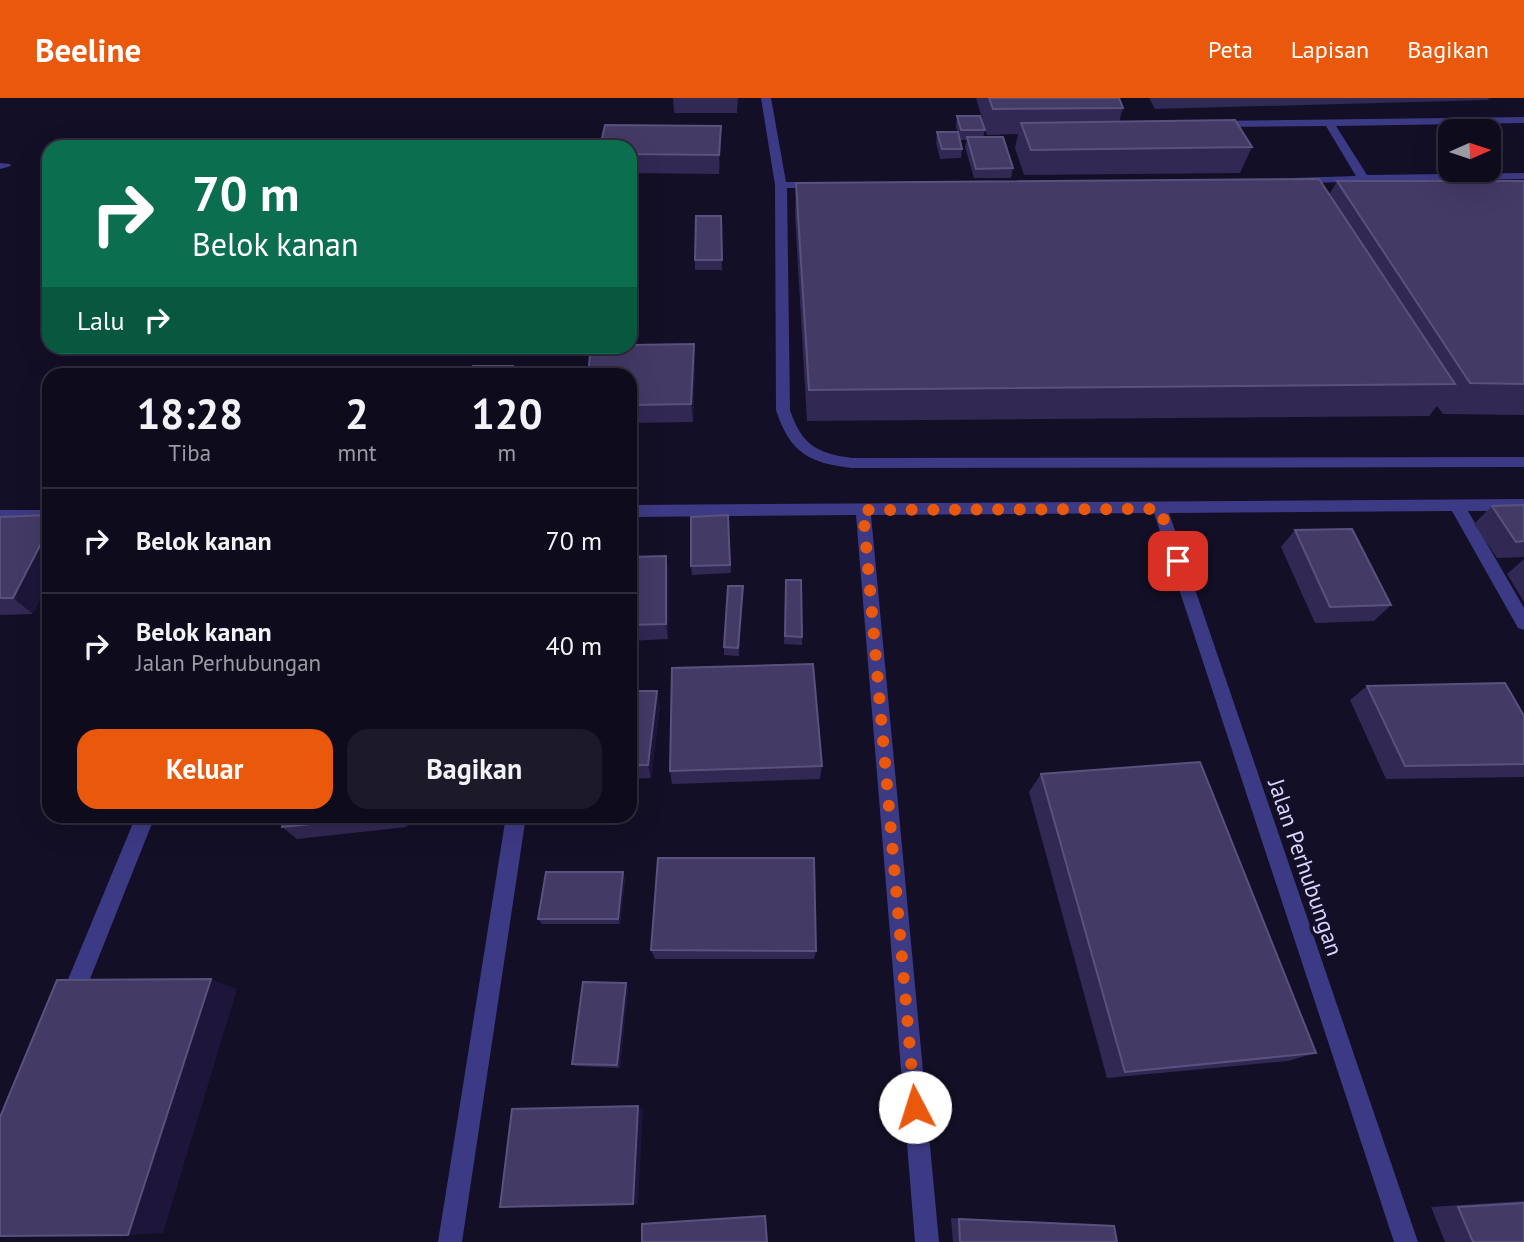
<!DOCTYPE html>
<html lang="id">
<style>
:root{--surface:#0e0b1c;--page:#1c1929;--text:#f1f3f6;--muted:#9b9ba3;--line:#2e2b3b;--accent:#ea580c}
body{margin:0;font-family:"PT Sans",sans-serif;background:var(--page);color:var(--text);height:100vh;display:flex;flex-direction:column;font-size:26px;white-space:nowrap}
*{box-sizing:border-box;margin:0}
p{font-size:23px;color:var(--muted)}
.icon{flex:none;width:38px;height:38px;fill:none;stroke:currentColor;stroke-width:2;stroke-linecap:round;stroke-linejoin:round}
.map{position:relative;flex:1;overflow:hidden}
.panel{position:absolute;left:42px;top:270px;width:595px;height:455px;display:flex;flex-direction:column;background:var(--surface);border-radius:21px;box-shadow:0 7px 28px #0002,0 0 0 2px var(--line)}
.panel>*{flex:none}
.guide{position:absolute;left:42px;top:42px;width:595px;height:214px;border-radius:21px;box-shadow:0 7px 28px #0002,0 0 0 2px var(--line);background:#0b6e4f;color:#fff;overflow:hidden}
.needle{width:46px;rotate:87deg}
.tools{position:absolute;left:1438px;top:21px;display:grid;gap:14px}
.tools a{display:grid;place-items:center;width:63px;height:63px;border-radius:14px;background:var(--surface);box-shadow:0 7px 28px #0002,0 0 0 2px var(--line);font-size:35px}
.pin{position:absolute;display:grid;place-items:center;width:60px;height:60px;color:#fff;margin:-30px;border-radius:14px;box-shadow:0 4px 10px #0006}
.me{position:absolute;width:77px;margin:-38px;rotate:355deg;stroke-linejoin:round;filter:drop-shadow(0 0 5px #0008)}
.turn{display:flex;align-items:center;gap:24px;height:147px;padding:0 35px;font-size:32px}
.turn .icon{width:91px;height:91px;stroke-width:2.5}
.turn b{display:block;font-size:49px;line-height:60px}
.then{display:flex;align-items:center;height:66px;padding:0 35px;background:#0003;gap:14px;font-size:26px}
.eta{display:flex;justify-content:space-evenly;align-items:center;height:119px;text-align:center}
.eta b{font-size:42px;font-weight:800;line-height:49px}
.action{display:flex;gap:14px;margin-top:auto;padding:14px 35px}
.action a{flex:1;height:80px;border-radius:21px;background:var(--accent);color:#fff;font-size:28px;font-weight:800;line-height:80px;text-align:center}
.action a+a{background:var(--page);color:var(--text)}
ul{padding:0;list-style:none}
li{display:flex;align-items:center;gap:21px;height:105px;padding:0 35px;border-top:2px solid var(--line)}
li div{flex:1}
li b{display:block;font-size:26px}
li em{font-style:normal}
header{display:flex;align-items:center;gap:42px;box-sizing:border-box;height:98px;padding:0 35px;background:var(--accent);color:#fff}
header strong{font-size:33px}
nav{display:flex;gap:38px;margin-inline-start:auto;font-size:24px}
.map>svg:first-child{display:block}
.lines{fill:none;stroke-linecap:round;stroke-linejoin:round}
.lane{fill:#3d3a85;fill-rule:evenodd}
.street{fill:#3d3a85;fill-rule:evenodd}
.wall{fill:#312854}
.shaded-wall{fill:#1d163a}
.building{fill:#433a66;stroke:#5a527e;stroke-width:2}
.route{stroke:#ea580c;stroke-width:12;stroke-dasharray:0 21.6}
.labels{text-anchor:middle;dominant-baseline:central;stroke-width:7;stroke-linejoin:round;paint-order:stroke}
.street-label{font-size:23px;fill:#d9d4ff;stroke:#130f26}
</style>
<header>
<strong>Beeline</strong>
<nav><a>Peta</a><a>Lapisan</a><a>Bagikan</a></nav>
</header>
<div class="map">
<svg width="1524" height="1144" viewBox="0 0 1524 1144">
<rect width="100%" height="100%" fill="#130f26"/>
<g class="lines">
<g class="lane">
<path d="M761,0H771L786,84H821L827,87L821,90H787L790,312C802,347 816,355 852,360L1524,359V369L852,370C809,365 790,355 776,312L775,87Z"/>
<polygon points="1524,19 1524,25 1336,28 1367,77 1524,75 1524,81 1297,85 1291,82 1293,80 1356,78 1326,28 1215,29 1210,26 1215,23"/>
</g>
<g class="street">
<polygon points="0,65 10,66 11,68 0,71"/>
<polygon points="1524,401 1524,413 1468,413 1524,510 1524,532 1518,530 1452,413 1169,415 1418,1144 1394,1144 1154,415 871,417 939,1144 915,1144 856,417 630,419 630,407"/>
<rect x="0" y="412" width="49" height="12"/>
<polygon points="136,718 155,718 78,911 70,914 62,911 59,903"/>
<polygon points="506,718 526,718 462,1144 438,1144"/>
</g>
</g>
<g class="wall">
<polygon points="673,0 738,0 737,15 674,15"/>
<polygon points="976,0 1119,0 1123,10 1119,24 1252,49 1240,75 1024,77 1015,50 1018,36 987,37"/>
<polygon points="1149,0 1489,0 1488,2 1155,11"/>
<polygon points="957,18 985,32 983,39 1013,70 1011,80 974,80 965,49 967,42 960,42 962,51 961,60 940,61 936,44 937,34 957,34 956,28"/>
<polygon points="721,28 721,46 719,76 630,75 630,49"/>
<polygon points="1337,83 1524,83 1524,317 1443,316 1437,308 1429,318 807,323 795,117 796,85 1329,97"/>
<polygon points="721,118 722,172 695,172 695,162"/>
<polygon points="694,246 695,265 693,324 630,325 630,276"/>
<polygon points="1524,407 1524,459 1497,460 1474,426 1492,408"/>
<polygon points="728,417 731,475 692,477 691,468"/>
<polygon points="0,419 33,516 0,517"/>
<polygon points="1295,432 1391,507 1374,523 1315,525 1281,449"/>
<polygon points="630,459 669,474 668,541 630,543"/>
<polygon points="1524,461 1524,504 1507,476"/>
<polygon points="786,482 802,539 802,547 784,546"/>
<polygon points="743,488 739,558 724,557 724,549"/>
<polygon points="1367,588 1524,666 1524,679 1386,681 1350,602"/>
<polygon points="630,593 660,607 651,680 630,681"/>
<polygon points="822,668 820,681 672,686 670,673"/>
<polygon points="1041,676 1316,955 1288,963 1107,980 1029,694"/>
<polygon points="284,718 412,718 407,729 297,741 282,729"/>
<polygon points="625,780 620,826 542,826 538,821"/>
<polygon points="651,852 816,853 814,861 655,861"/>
<polygon points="626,885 628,889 620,970 576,968 572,966"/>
<polygon points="1524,1103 1524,1144 1445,1144 1431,1109"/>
<polygon points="765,1118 642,1126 647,1125"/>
<polygon points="951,1120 1101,1127 1117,1144 953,1144"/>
</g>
<g class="shaded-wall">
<polygon points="721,28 721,46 719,76 719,57"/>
<polygon points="694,246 695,265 693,324 691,306"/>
<polygon points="49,430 49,483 33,516 13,500"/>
<polygon points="666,458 669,474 668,541 666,526"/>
<polygon points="743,488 743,496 739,558 738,550"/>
<polygon points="657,593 660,607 651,680 648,667"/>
<polygon points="396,718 412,718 407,729"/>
<polygon points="623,774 625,780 620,826 618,821"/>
<polygon points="211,881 237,891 163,1135 128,1137"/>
<polygon points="626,885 628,889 620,970 617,967"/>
<polygon points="638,1008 643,1011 638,1106 633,1106"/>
</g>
<g class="building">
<polygon points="989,0 1119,0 1123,10 993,11"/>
<polygon points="957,18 980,18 985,32 961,32"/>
<polygon points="1235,22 1252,49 1031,52 1021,25"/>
<polygon points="605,27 721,28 719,57 630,56 630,49 600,49"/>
<polygon points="937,34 958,34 962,51 942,51"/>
<polygon points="967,39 1003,39 1013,70 976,71"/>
<polygon points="1319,81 1455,286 809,292 796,85"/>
<polygon points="1337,83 1524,83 1524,286 1470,285"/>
<polygon points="696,118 721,118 722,162 695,162"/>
<polygon points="694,246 691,306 630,307 630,276 588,276 591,248 630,248 630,247"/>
<polygon points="473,268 513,268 511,276 470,276"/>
<polygon points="1524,407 1524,443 1516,444 1492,408"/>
<polygon points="49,417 49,430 13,500 0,500 0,419"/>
<polygon points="728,417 730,467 691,468 691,419"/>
<polygon points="1352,431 1391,507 1330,509 1295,432"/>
<polygon points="666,458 666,526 630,527 630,459"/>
<polygon points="786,482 801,482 802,539 785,538"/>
<polygon points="728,488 743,488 738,550 724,549"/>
<polygon points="813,566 822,668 670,673 672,570"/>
<polygon points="1505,585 1524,618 1524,666 1405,668 1367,588"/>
<polygon points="630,593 657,593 648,667 630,667"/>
<polygon points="1200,664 1316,955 1125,974 1041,676"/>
<polygon points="284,718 394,718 282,729"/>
<polygon points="658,760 814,760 816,853 651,852"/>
<polygon points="546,774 623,774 618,821 538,821"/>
<polygon points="211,881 128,1137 0,1138 0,1019 57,882"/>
<polygon points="583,884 626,885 617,967 572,966"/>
<polygon points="638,1008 633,1106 500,1109 512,1011"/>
<polygon points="1524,1105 1524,1144 1473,1144 1458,1109"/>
<polygon points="765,1118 767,1144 642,1144 642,1126"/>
<polygon points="959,1121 1114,1128 1117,1144 960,1144"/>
</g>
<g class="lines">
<polyline class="route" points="915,1009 863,412 1160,411 1178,463"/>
</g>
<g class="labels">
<g class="street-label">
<text transform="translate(1306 769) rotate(71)">Jalan Perhubungan</text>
</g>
</g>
</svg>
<div class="tools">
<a><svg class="needle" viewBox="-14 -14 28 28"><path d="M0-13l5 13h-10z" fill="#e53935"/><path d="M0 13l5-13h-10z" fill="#9b9ba3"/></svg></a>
</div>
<div class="pin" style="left:1178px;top:463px;background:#d93025"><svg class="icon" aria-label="arrive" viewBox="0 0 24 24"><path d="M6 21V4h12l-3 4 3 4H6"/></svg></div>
<svg class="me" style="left:915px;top:1009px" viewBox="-20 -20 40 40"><circle r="19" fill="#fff"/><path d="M0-13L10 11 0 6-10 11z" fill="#ea580c"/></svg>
<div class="guide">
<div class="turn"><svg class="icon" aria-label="right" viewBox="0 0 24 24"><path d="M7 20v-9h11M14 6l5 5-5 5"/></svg><div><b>70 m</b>Belok kanan</div></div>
<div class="then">Lalu<svg class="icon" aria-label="right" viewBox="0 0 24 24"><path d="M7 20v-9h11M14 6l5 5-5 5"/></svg></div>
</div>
<section class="panel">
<div class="eta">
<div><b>18:28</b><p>Tiba</p></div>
<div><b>2</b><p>mnt</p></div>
<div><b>120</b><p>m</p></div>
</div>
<ul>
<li><svg class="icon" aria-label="right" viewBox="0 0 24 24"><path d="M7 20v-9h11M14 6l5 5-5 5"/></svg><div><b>Belok kanan</b></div><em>70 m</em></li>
<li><svg class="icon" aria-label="right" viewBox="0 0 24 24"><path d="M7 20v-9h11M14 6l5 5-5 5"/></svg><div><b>Belok kanan</b><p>Jalan Perhubungan</p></div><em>40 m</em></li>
</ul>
<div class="action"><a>Keluar</a><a>Bagikan</a></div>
</section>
</div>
